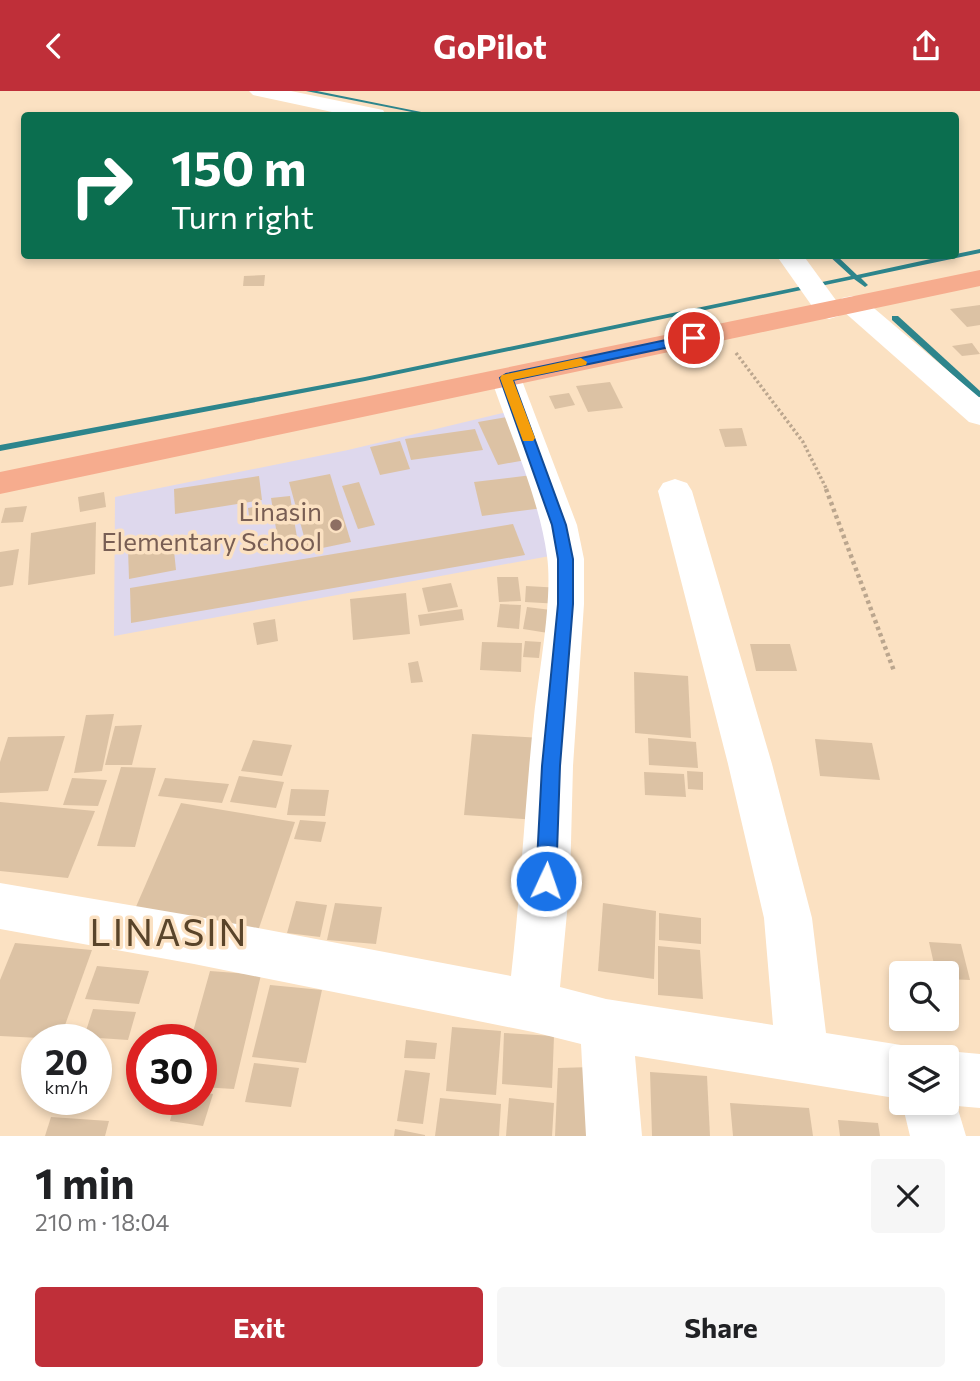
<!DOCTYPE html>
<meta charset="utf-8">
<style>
:root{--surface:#fff;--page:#f6f6f6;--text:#202124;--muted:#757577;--accent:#bf2f39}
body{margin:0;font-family:Commissioner,sans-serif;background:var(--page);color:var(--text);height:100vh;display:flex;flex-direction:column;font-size:26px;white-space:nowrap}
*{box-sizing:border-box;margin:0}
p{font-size:23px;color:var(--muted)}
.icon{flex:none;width:38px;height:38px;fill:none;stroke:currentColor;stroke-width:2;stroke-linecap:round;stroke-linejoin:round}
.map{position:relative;height:1045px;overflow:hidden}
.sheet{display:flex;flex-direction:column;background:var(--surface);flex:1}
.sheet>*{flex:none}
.banner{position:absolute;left:21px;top:21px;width:938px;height:147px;border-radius:7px;box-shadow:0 4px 10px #0003;background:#0b6e4f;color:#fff;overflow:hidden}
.controls{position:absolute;left:889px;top:870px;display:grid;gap:14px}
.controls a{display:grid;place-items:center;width:70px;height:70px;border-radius:7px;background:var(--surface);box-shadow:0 4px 10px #0003;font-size:35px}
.speed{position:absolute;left:21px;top:933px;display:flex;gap:14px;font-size:35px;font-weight:700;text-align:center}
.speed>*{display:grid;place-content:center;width:91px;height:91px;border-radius:50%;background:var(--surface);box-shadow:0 4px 10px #0003;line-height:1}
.speed small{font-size:18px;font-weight:400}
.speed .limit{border:10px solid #d22;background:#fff;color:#111}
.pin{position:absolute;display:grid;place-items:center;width:60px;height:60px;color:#fff;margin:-30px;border:4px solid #fff;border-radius:50%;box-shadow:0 2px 7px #0007}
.me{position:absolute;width:77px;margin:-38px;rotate:3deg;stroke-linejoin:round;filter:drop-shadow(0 0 5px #0008)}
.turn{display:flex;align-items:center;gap:24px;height:147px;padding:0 35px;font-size:32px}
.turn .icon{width:91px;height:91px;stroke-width:2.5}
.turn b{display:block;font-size:49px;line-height:60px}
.round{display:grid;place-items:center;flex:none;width:74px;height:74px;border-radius:7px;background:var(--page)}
.head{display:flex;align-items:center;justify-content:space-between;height:119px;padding:0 35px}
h1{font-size:42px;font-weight:700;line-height:52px}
.cta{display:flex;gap:14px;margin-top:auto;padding:14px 35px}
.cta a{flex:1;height:80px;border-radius:7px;background:var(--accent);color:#fff;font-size:28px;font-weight:700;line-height:80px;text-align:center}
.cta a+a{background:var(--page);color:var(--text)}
header{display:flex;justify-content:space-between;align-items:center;height:91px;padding:0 35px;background:var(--accent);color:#fff;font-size:32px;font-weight:700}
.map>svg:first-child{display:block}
.education{fill:#ded8ed}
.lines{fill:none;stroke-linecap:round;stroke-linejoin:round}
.stream{fill:#2d858c;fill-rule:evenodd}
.building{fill:#dcc2a4}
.path-far1{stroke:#bba68e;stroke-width:3.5;stroke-dasharray:2.5 2.5;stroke-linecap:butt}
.path{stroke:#bba68e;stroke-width:4.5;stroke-dasharray:3.5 3.5;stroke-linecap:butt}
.minor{fill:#fff;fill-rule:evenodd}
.major{fill:#f6ac8e;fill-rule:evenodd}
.route{fill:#1a73e8;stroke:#114b97;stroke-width:2}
.slow{fill:#f59e0b}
.education-dot{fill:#8d6e63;stroke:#fbe1c2;stroke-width:2.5}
.labels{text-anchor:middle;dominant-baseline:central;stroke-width:7;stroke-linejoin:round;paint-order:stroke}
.education-label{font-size:26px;fill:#785e54;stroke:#fbe1c2;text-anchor:end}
.near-quarter-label{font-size:37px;letter-spacing:2px;fill:#59442a;stroke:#fbe1c2}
</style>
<header><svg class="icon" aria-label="back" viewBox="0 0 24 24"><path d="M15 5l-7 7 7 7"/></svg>GoPilot<svg class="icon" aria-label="share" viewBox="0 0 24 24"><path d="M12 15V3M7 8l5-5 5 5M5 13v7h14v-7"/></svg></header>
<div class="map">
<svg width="980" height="1045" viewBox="0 0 980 1045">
<rect width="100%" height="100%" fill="#fbe1c2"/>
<polygon class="education" points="515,319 566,462 114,545 115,406 348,359"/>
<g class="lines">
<g class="stream">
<polygon points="306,0 317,0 436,24 427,24"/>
<polygon points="980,158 980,162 861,187 868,194 865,196 854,188 365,290 0,360 0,354 365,286 851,185 828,164 836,164 857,184 949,164 956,164 956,163"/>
<polygon points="892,225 898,225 980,300 980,306 977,306 892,229"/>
</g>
</g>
<g class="building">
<polygon points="265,184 264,195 243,195 244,185"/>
<polygon points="980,214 980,234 967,236 950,218"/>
<polygon points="972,252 980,263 962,265 952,255"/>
<polygon points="610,291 623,317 588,321 576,295"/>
<polygon points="569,302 575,314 555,318 549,305"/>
<polygon points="507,326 526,369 498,374 478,331"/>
<polygon points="742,337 747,355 725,356 719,338"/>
<polygon points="475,338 483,359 411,369 405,348"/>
<polygon points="400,350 410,378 380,384 370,356"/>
<polygon points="330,383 351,451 308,460 289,391"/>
<polygon points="532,384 543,417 482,425 474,391"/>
<polygon points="259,385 262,409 175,423 174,398"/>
<polygon points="359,391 375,434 358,438 342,395"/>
<polygon points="104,401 106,416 80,421 78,406"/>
<polygon points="290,405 298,452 279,456 271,407"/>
<polygon points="265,414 267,430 250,433 248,417"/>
<polygon points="27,415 23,431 1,432 5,417"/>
<polygon points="96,431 95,483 28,494 31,442"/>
<polygon points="513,433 525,464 131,532 130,497"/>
<polygon points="173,450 176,479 129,488 128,458"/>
<polygon points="19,458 13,494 0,496 0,461"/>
<polygon points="497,486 518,486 521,510 499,511"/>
<polygon points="451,492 458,516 428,521 422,497"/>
<polygon points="526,495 562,497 561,513 525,511"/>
<polygon points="406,502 410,543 353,549 350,508"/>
<polygon points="500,513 521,514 519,538 497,536"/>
<polygon points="527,516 551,519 548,542 523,538"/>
<polygon points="462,518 464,529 420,535 418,524"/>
<polygon points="275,528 278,550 257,554 253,532"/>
<polygon points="525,550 541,551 539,567 523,566"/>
<polygon points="482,551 522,552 521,581 480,579"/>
<polygon points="750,553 790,553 797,580 756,580"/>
<polygon points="418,570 423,591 411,592 408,572"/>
<polygon points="634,581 688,585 691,647 635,642"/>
<polygon points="114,623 102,680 74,682 86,624"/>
<polygon points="142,634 132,674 105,674 115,635"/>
<polygon points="472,643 542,647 538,729 464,724"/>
<polygon points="65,645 48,700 0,702 0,671 8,646"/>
<polygon points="648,647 696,651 698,677 649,674"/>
<polygon points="815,648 872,652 880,689 820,685"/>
<polygon points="253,649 292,654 282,685 241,680"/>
<polygon points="121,676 156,677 135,756 97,755"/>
<polygon points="687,680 703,681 703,699 688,698"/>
<polygon points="644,681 684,683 686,706 645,704"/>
<polygon points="239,685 284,691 276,717 230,711"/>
<polygon points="72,687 107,689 98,715 63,714"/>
<polygon points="165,687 229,693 222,712 158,705"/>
<polygon points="291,698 329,699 325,725 287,724"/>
<polygon points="0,711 95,720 68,787 0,780"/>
<polygon points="181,712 295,731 258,840 135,818"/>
<polygon points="300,729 326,731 321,751 294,748"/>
<polygon points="296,810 327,814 320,846 287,842"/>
<polygon points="335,812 382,816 376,853 327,849"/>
<polygon points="603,812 656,820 654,888 598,880"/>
<polygon points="659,822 701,827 701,853 659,849"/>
<polygon points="929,851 961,853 970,889 947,888 947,882 936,882"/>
<polygon points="15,852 92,859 60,948 0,945 0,889"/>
<polygon points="658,855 700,859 703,908 658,904"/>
<polygon points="97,875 149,880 139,913 85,908"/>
<polygon points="210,880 261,884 234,998 201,996 201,948 191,948"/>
<polygon points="270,894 322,899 306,972 252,966"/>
<polygon points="93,918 136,921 128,949 84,946"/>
<polygon points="452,936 501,940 496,1004 446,1000"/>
<polygon points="504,942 554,945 552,997 502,993"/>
<polygon points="406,949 437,952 435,968 404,967"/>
<polygon points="254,972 299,977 291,1016 245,1011"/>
<polygon points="592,976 591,1045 555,1045 558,977"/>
<polygon points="405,979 430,982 423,1033 397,1030"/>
<polygon points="650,981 707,985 710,1045 652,1045"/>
<polygon points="201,1001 213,1003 203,1035 170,1030 176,1008 201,1008"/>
<polygon points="440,1007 501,1013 499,1045 435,1045"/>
<polygon points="509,1007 554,1012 552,1045 506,1045"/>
<polygon points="730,1012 809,1017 813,1045 733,1045"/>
<polygon points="51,1026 109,1030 105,1045 45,1045"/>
<polygon points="838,1029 878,1032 880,1045 840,1045"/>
<polygon points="395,1038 425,1044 425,1045 394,1045"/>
</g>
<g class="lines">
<polyline class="path-far1" points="736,262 803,351 827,399"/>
<polyline class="path" points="826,398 894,580"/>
<g class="minor">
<polygon points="249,0 291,0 383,19 386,24 346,24 253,4"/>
<polygon points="776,164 803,164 838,212 842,207 852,205 862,207 980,307 980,334 969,331 843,220 839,225 829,228 819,225"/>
<path d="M506,278L517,280L521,287L577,434L584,468V513L573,675L570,790L560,896L606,908L773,934L764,827L728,673L658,400L663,392L675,388L687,392L692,400L772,673L812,827L826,942L901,954L920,962L922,966H901V1008L635,965L642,1045H586L581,953L533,941L194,873L0,838V792L194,825L511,885C521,798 525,711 534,625C539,580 553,507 547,465C539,406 510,344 491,287L495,280Z"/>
<polygon points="947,960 980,963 980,1017 957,1015 966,1045 910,1045 902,1012 947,1012 947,966 933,966"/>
</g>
<polygon class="major" points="980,179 980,195 0,403 0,381"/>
</g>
<polygon class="route" points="694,243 700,247 698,250 513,289 566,434 573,468 573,513 560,675 556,790 553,796 546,799 539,796 536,790 542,675 558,513 558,468 552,434 500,287 506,283"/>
<polygon class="slow" points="581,267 587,271 586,274 513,289 535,347 533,350 523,350 500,287 502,284"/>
<circle class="education-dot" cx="336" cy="434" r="7"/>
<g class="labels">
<g class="education-label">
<text x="322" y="419">Linasin<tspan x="322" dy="30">Elementary School</tspan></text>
</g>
<g class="near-quarter-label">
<text x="169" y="840">LINASIN</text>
</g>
</g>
</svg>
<div class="controls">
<a><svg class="icon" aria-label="search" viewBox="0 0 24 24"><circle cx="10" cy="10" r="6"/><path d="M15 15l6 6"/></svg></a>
<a><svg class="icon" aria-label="layers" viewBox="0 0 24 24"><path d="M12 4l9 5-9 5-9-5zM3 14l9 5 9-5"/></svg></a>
</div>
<div class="speed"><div>20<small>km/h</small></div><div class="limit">30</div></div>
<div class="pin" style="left:694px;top:247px;background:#d93025"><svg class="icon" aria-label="arrive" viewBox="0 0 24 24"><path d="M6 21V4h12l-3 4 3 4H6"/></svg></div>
<svg class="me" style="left:546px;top:790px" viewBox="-20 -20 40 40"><circle r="17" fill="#1a73e8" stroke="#fff" stroke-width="3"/><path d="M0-11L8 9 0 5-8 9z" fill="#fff"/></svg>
<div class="banner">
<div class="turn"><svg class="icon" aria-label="right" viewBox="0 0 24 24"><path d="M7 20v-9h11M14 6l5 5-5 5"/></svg><div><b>150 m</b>Turn right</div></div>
</div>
</div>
<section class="sheet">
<div class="head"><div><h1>1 min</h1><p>210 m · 18:04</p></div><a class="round"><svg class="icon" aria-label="close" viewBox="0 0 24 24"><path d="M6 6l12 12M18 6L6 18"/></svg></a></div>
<div class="cta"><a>Exit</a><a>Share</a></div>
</section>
